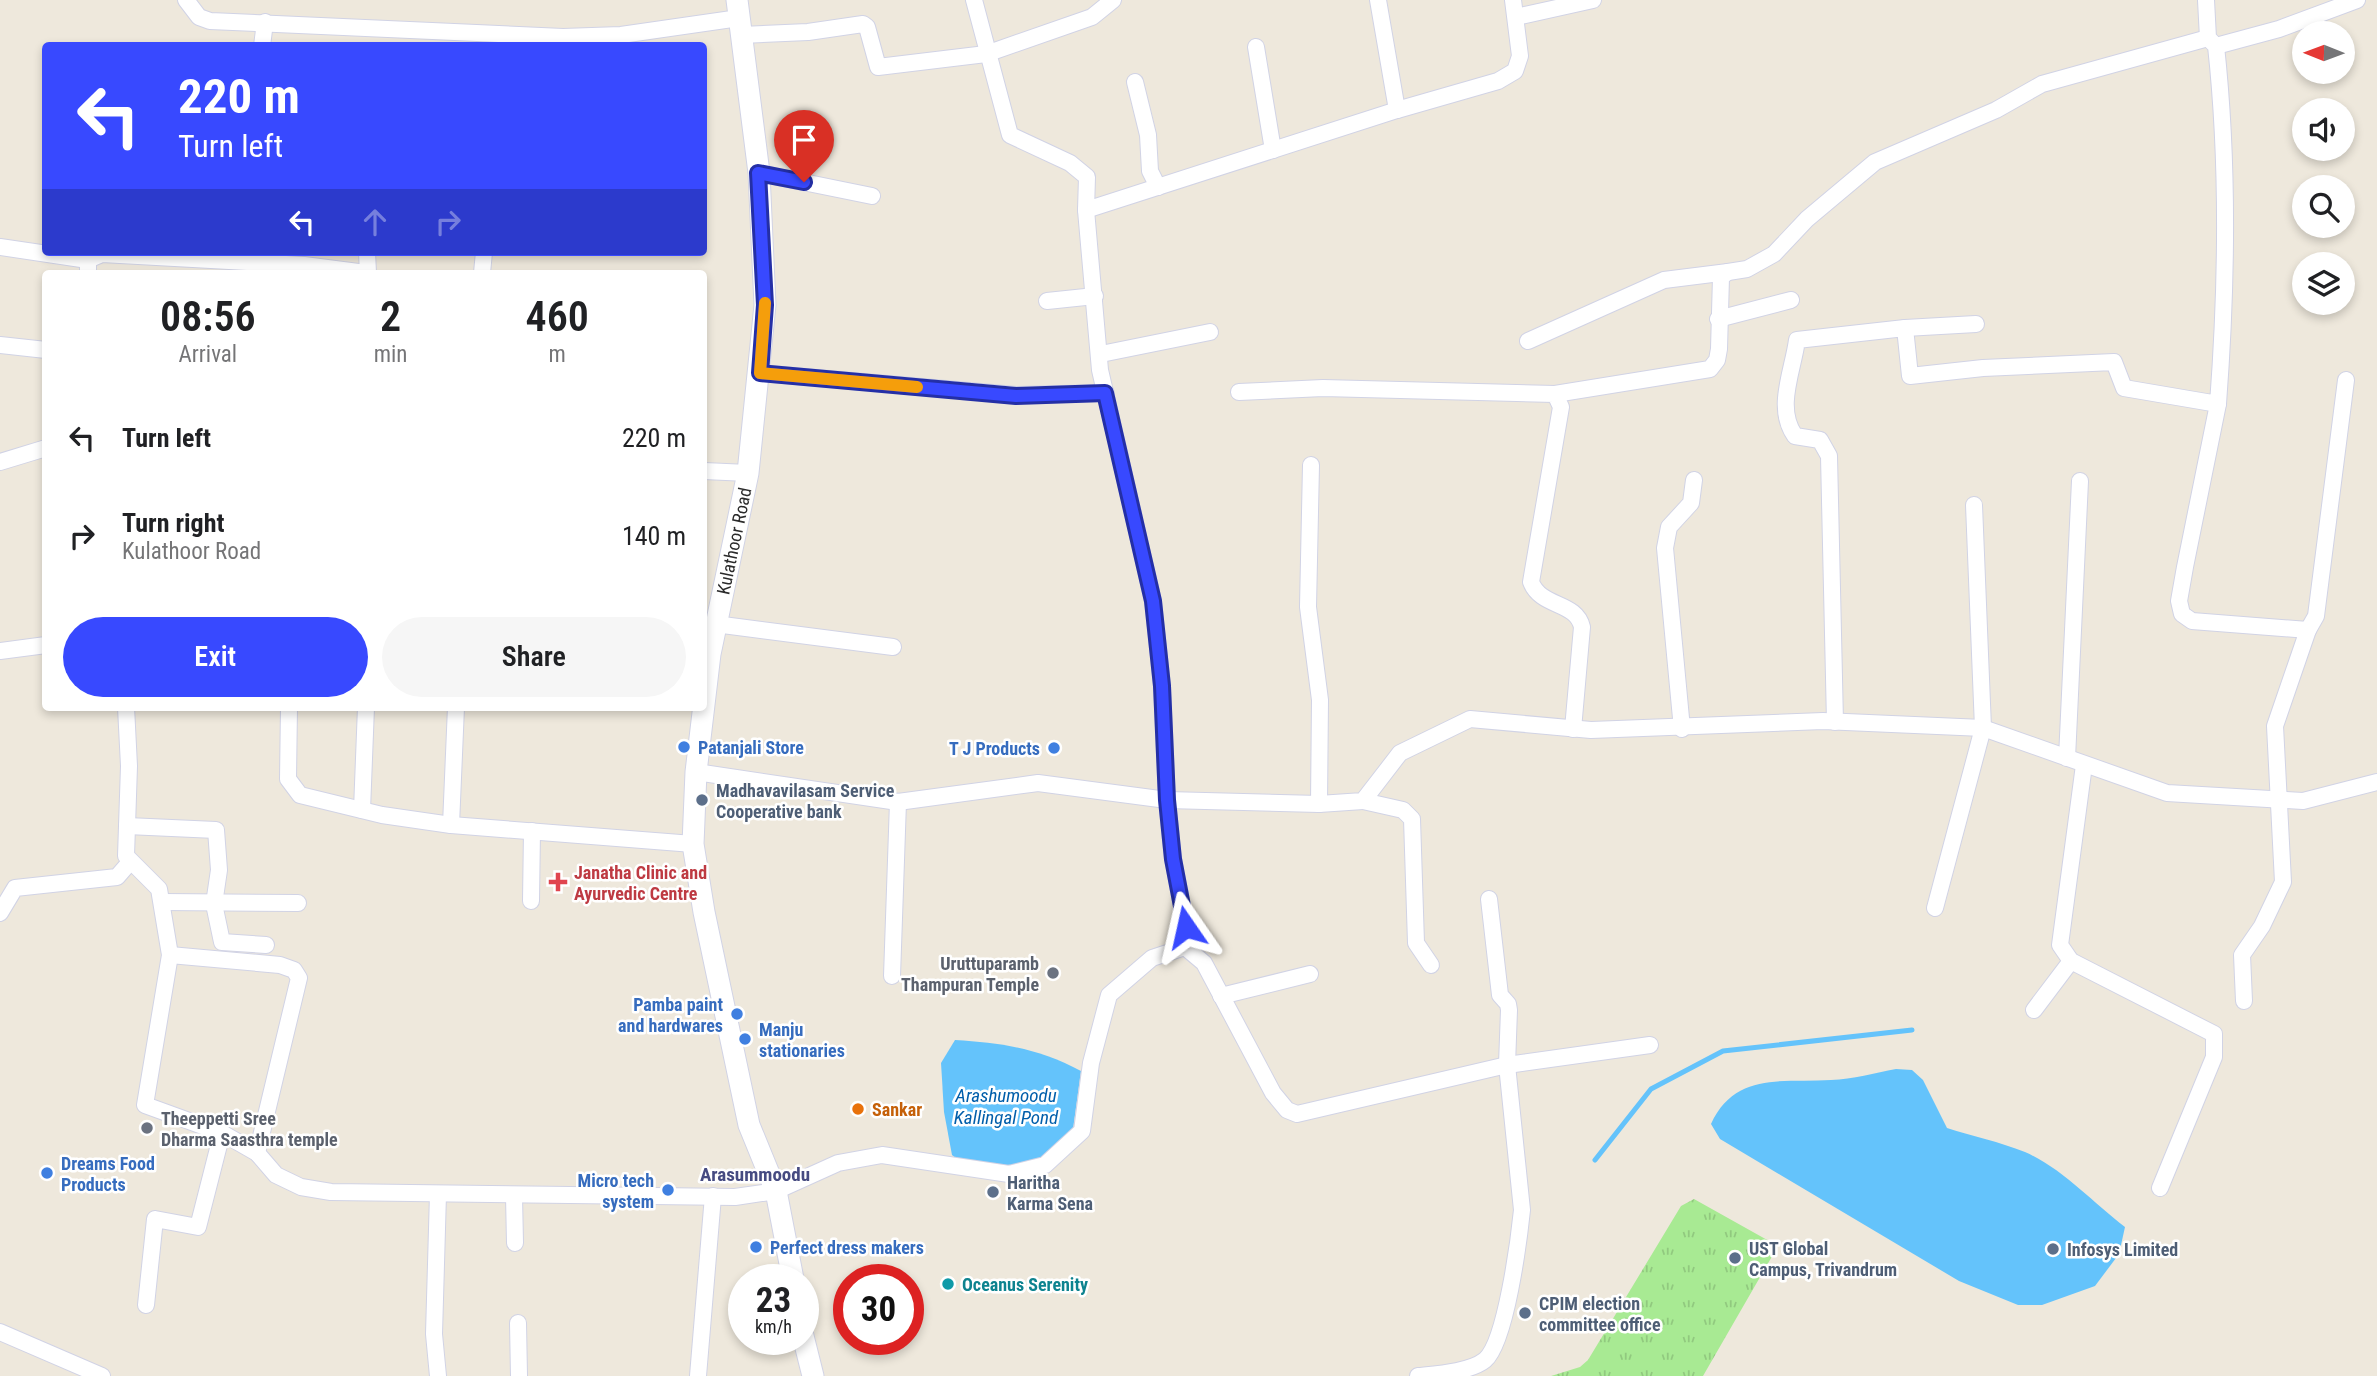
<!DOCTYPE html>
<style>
:root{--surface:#fff;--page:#f6f6f6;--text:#202124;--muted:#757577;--accent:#3849ff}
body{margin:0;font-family:"Roboto Condensed",sans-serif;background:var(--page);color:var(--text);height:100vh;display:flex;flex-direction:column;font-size:26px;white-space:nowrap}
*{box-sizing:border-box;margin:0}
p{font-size:23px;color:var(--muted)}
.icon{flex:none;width:38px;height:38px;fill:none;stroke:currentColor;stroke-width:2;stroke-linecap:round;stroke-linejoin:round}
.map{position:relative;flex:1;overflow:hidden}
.side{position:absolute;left:42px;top:270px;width:665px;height:441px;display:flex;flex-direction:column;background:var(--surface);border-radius:7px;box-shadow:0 4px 10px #0003}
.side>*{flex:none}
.guide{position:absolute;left:42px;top:42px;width:665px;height:214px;border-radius:7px;box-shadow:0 4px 10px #0003;background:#3849ff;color:#fff;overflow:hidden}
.needle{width:46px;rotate:271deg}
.controls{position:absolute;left:2292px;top:21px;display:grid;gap:14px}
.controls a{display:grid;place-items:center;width:63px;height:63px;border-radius:50%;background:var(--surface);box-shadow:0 4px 10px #0003;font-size:35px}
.speed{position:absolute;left:728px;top:1264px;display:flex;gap:14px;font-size:35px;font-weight:700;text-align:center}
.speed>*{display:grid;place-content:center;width:91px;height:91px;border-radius:50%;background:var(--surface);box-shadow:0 4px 10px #0003;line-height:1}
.speed small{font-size:18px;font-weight:400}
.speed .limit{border:10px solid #d22;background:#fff;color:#111}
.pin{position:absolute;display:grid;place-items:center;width:60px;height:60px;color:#fff;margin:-72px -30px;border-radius:50% 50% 50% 0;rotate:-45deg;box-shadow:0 0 7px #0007}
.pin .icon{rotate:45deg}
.me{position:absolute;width:77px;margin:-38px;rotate:349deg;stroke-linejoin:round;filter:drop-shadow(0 0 5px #0008)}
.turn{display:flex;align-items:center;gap:24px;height:147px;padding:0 21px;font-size:32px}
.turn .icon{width:91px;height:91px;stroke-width:2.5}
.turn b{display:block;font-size:49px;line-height:60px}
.lanes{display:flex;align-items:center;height:66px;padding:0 21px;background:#0003;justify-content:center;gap:35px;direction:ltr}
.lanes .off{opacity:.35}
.eta{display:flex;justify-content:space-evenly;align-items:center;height:119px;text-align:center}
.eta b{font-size:42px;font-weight:600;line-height:49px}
.action{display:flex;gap:14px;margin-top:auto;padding:14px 21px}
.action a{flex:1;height:80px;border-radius:42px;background:var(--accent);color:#fff;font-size:28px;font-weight:600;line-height:80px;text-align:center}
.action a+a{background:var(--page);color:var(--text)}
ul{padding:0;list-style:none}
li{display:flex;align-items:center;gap:21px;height:98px;padding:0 21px}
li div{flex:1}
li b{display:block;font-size:26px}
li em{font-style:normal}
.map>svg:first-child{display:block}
.grass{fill:url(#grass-tufts)}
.water{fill:#64c3fb}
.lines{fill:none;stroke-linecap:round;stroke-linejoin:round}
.stream{stroke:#64c3fb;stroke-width:5}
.minor-casing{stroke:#d1d3e5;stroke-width:18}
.secondary-casing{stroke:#d1d3e5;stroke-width:23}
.minor{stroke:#fff;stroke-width:16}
.secondary{stroke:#fff;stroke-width:21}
.route-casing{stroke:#242fa6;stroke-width:18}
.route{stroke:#3849ff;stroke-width:12}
.slow{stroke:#f59e0b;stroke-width:12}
.shop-dot{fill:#3f7fe0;stroke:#fff;stroke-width:2.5}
.service-dot{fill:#5c6f8a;stroke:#fff;stroke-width:2.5}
.health-dot{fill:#e0444e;stroke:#fff;stroke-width:2.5}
.worship-dot{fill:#6b7280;stroke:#fff;stroke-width:2.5}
.food-dot{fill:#e8710a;stroke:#fff;stroke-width:2.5}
.culture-dot{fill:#0f9aa8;stroke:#fff;stroke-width:2.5}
.labels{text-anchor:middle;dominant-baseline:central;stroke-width:5;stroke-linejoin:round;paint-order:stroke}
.street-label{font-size:18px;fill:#2b2b2b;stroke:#fff}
.shop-label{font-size:18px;font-weight:bold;fill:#366cbe;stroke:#fff;text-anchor:start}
.service-label{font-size:18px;font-weight:bold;fill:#4e5e75;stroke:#fff;text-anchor:start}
.health-label{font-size:18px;font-weight:bold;fill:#be3a42;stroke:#fff;text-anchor:start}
.worship-label{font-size:18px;font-weight:bold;fill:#5b616d;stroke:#fff;text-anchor:end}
.food-label{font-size:18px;font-weight:bold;fill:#c56008;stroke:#fff;text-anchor:start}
.culture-label{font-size:18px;font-weight:bold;fill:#0d838f;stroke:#fff;text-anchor:start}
.water-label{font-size:19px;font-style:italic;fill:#005eaa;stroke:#fff}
.neighbourhood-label{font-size:19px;font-weight:bold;fill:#464b81;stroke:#fff}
</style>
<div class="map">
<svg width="2377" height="1376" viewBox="0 0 2377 1376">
<defs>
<pattern id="grass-tufts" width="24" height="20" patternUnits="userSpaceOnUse" patternTransform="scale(1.75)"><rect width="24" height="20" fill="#a8ea93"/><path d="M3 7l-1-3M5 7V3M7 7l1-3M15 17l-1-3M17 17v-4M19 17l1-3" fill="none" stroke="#91c97f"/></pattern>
</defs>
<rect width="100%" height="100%" fill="#eee8dc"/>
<polygon class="grass" points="1694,1199 1778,1246 1703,1376 1551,1376 1580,1367 1588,1360 1681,1206"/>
<g class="water">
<path d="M955,1040C1002,1043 1038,1048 1081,1071L1073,1129L1039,1160L997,1169L963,1164L952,1155L944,1112L941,1063Z"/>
<path d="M1896,1069L1912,1070L1923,1080L1947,1128C1972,1136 2000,1142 2025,1152C2063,1169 2092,1202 2125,1227L2119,1254L2095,1286L2042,1305H2018L1959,1281L1720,1139L1711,1124C1735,1071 1785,1083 1831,1080C1853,1079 1875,1073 1896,1069Z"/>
</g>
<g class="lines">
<polyline class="stream" points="1595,1160 1651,1089 1723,1051 1912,1030"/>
<defs>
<g id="minor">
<polyline points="186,0 199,17 210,21 563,37 621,35 739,18"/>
<polyline points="974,0 1010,135 1070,163 1087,177 1086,210 1397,110 1498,81 1515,71 1520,56 1513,0"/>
<polyline points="1378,0 1397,110"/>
<polyline points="1516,17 1593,0"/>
<polyline points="741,35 808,32 863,24 867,27 878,67 986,54 1092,17 1113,0"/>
<polyline points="262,46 265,22"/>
<polyline points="2216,46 2279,29 2357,0"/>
<polyline points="1256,47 1273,150"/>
<polyline points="1135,82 1148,135 1150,171 1158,187"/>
<polyline points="759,173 872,196"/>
<polyline points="0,247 88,260 88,273"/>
<polyline points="367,252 368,273"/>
<polyline points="88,260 102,254 304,265 366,273"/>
<polyline points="482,273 484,252"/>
<polyline points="1047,301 1095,296"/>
<polyline points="1718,319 1791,300"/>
<polyline points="1905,328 1976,324"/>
<polyline points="1528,341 1664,280 1728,272"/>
<polyline points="0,345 46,350"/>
<polyline points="1101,354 1210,332"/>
<polyline points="760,373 1016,395 1106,393"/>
<path d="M1239,392L1323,388L1555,394L1561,407L1531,582C1541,608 1576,601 1582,627L1573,729"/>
<polyline points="1555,394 1710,369 1717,360 1719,349 1721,277 1728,272 1747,269 1774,254 1807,219 1875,162 1996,110 2042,84 2208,38"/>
<polyline points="2218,404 2185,567 2179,601 2182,614 2192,621 2308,630 2316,616 2346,380"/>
<polyline points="0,462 46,448"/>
<polyline points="1311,465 1308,607 1320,700 1319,804"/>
<polyline points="704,471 748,473"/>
<polyline points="715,624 893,647"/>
<polyline points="0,651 46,645"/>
<polyline points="126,707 129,766 126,856 159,889 170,955 145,1105 222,1133 257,1153 276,1175 301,1187 331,1192 735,1197 776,1191 838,1163 882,1155 1009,1174 1045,1165 1082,1131 1091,1063 1109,995 1152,958 1185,947 1186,927 1173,859 1167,800 1162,686 1153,601 1100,370 1086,210"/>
<polyline points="289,707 288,779 300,795 382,815 451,825 693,844"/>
<path d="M1835,722L1829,456L1820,440L1795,436C1775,408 1793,371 1797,340L1905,328L1910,376L1983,368L2114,362L2124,388L2218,404C2227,284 2229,166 2216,46L2208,38L2206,0"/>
<polyline points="1682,729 1665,548 1669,527 1691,503 1694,480"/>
<polyline points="2067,758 2080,481"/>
<polyline points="2084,765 2060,945 2071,961 2214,1034 2214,1057 2160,1188"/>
<polyline points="696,772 898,802 1038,783 1167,800 1319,804 1363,801 1400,753 1470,719 1591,730 1823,721 1983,728 2167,793 2303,801 2377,782"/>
<polyline points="1363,801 1403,810 1412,819 1416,943 1431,965"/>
<polyline points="362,810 366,707"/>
<polyline points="451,825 456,707"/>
<polyline points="127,826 216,830 219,870 214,904 222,942 266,945"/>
<polyline points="531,901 532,831"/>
<polyline points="162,902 298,903"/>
<polyline points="1935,908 1983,728 1974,505"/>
<polyline points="0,913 15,888 117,877 130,862"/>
<polyline points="1185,947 1204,963 1273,1093 1287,1110 1297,1114 1507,1065 1650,1045"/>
<polyline points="170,955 280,965 294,970 299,978 257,1153"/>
<polyline points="892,976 898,802"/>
<polyline points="1221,996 1310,974"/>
<polyline points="2244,1001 2242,955 2262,926 2283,882 2275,726 2308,630"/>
<polyline points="2034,1010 2071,961"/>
<polyline points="438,1194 434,1334 438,1376"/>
<polyline points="514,1196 515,1243"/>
<polyline points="146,1305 155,1219 198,1227 222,1133"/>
<polyline points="518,1323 519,1376"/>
<polyline points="0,1332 102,1376"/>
<polyline points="698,1376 713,1196"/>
<path d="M1418,1376C1437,1374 1470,1372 1485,1360C1506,1342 1519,1239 1522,1210L1507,1065L1509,1010L1508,1004L1500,995L1489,899"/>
</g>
<g id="secondary">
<polyline points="737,0 759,173 765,305 748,473 710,654 696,772 693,844 704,912 749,1125 776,1191 793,1279"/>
<polyline points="803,1336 813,1376"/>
</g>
</defs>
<use href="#minor" class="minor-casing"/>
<use href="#secondary" class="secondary-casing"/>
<use href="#minor" class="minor"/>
<use href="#secondary" class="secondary"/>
</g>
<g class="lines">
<defs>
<polyline id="route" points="804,182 758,173 765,305 760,373 1016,396 1105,393 1153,601 1162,686 1167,800 1173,859 1186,927"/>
</defs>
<use href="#route" class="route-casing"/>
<use href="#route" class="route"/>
<polyline class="slow" points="765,303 760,373 917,387"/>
</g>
<g class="shop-dot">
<circle cx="684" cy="747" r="7"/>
<circle cx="1054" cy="748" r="7"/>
<circle cx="737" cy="1014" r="7"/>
<circle cx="745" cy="1039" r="7"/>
<circle cx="47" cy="1173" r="7"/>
<circle cx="668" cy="1190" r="7"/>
<circle cx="756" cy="1247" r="7"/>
</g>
<g class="service-dot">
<circle cx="702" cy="800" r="7"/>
<circle cx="993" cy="1192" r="7"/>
<circle cx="2053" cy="1249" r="7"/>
<circle cx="1735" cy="1258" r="7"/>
<circle cx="1525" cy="1313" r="7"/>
</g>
<path class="health-dot" d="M554.5 871.5h7v7h7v7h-7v7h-7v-7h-7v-7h7z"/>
<g class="worship-dot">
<circle cx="1053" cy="973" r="7"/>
<circle cx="147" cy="1128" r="7"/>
</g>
<circle class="food-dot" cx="858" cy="1109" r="7"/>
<circle class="culture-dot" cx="948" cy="1284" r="7"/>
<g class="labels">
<g class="street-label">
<text transform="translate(734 541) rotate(-78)">Kulathoor Road</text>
</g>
<g class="shop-label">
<text x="698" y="747">Patanjali Store</text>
<text x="1040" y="748" text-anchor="end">T J Products</text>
<text x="723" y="1004" text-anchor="end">Pamba paint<tspan x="723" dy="21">and hardwares</tspan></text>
<text x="759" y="1029">Manju<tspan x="759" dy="21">stationaries</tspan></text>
<text x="61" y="1163">Dreams Food<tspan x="61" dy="21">Products</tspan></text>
<text x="654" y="1180" text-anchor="end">Micro tech<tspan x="654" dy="21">system</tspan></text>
<text x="770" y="1247">Perfect dress makers</text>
</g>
<g class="service-label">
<text x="716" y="790">Madhavavilasam Service<tspan x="716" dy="21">Cooperative bank</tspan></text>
<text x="1007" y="1182">Haritha<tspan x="1007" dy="21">Karma Sena</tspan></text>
<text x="1749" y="1248">UST Global<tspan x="1749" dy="21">Campus, Trivandrum</tspan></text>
<text x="2067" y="1249">Infosys Limited</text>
<text x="1539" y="1303">CPIM election<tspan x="1539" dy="21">committee office</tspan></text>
</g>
<g class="health-label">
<text x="574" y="872">Janatha Clinic and<tspan x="574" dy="21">Ayurvedic Centre</tspan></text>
</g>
<g class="worship-label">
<text x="1039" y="963">Uruttuparamb<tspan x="1039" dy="21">Thampuran Temple</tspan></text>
<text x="161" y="1118" text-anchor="start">Theeppetti Sree<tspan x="161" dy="21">Dharma Saasthra temple</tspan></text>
</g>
<g class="food-label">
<text x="872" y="1109">Sankar</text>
</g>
<g class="culture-label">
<text x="962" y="1284">Oceanus Serenity</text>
</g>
<g class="water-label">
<text x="1006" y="1095">Arashumoodu<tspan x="1006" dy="22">Kallingal Pond</tspan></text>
</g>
<g class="neighbourhood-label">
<text x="755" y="1174">Arasummoodu</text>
</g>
</g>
</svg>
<div class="controls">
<a><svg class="needle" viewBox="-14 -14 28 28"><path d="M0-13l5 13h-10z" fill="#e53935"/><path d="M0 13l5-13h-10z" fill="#757577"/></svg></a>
<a><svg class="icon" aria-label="sound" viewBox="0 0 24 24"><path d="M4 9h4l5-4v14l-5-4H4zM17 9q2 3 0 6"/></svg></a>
<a><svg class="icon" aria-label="search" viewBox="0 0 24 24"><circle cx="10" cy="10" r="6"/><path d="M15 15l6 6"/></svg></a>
<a><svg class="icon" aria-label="layers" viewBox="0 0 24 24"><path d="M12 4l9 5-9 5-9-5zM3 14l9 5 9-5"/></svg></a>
</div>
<div class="speed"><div>23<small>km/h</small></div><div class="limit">30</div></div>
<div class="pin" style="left:804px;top:182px;background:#d93025"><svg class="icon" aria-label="arrive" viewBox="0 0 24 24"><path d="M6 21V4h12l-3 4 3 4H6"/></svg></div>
<svg class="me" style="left:1186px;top:927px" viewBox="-20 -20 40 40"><path d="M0-17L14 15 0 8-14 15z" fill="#3849ff" stroke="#fff" stroke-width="4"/></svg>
<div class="guide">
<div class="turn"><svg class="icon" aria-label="left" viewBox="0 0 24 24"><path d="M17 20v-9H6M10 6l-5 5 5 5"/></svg><div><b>220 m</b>Turn left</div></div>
<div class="lanes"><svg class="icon" aria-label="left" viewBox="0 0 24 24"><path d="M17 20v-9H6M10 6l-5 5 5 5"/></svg><svg class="icon off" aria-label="ahead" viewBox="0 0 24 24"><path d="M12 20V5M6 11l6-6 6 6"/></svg><svg class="icon off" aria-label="right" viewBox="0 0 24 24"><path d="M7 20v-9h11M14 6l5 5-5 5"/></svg></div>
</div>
<section class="side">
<div class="eta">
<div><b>08:56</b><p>Arrival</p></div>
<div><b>2</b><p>min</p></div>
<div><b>460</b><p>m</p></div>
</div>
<ul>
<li><svg class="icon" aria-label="left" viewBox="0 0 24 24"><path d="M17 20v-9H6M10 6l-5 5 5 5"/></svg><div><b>Turn left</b></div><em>220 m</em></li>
<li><svg class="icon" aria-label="right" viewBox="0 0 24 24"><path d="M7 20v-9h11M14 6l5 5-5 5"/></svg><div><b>Turn right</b><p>Kulathoor Road</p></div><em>140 m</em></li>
</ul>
<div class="action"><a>Exit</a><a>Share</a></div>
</section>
</div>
